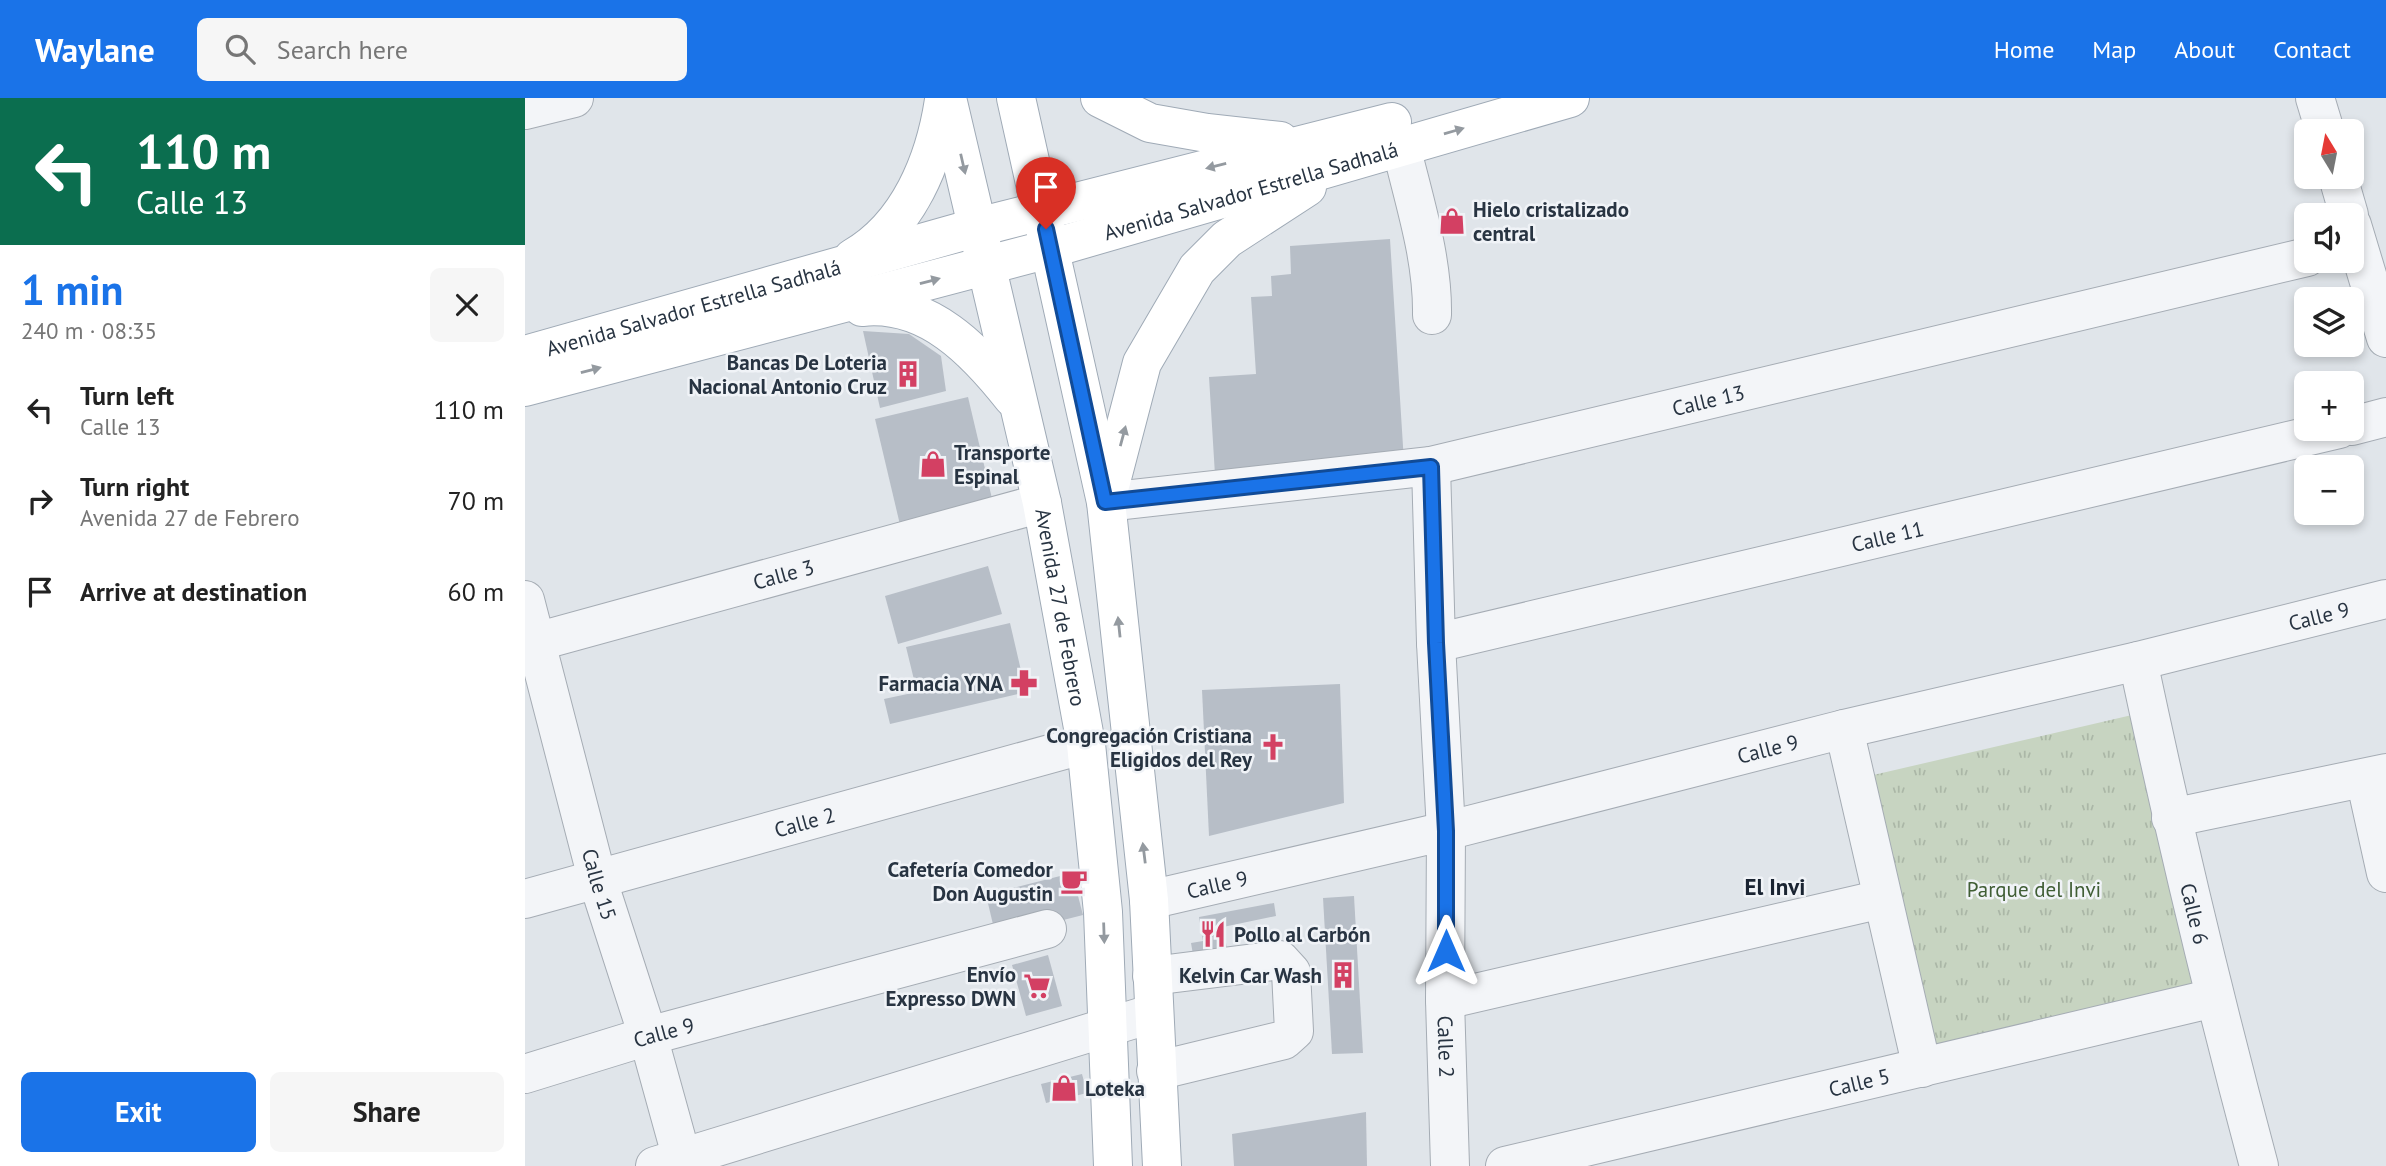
<!DOCTYPE html>
<meta charset="utf-8">
<style>
:root{--surface:#fff;--page:#f6f6f6;--text:#222;--muted:#767676;--accent:#1a73e8}
body{margin:0;font-family:"PT Sans",sans-serif;background:var(--page);color:var(--text);height:100vh;display:flex;flex-direction:column;font-size:26px;white-space:nowrap}
*{box-sizing:border-box;margin:0}
p{font-size:23px;color:var(--muted)}
.icon{flex:none;width:38px;height:38px;fill:none;stroke:currentColor;stroke-width:2;stroke-linecap:round;stroke-linejoin:round}
.map{position:relative;flex:1;overflow:hidden}
.details{display:flex;flex-direction:column;background:var(--surface);width:525px}
.details>*{flex:none}
.hud{background:#0b6e4f;color:#fff;overflow:hidden}
.needle{width:46px;rotate:350deg}
.tools{position:absolute;left:1769px;top:21px;display:grid;gap:14px}
.tools a{display:grid;place-items:center;width:70px;height:70px;border-radius:10px;background:var(--surface);box-shadow:0 4px 10px #0003;font-size:35px}
.pin{position:absolute;display:grid;place-items:center;width:60px;height:60px;color:#fff;margin:-72px -30px;border-radius:50% 50% 50% 0;rotate:-45deg;box-shadow:0 0 7px #0007}
.pin .icon{rotate:45deg}
.me{position:absolute;width:77px;margin:-38px;rotate:0deg;stroke-linejoin:round;filter:drop-shadow(0 0 5px #0008)}
.turn{display:flex;align-items:center;gap:24px;height:147px;padding:0 21px;font-size:32px}
.turn .icon{width:91px;height:91px;stroke-width:2.5}
.turn b{display:block;font-size:49px;line-height:60px}
.round{display:grid;place-items:center;flex:none;width:74px;height:74px;border-radius:10px;background:var(--page)}
.overview{display:flex;align-items:center;justify-content:space-between;height:119px;padding:0 21px}
h1{font-size:42px;font-weight:700;line-height:52px;color:var(--accent)}
.cta{display:flex;gap:14px;margin-top:auto;padding:14px 21px}
.cta a{flex:1;height:80px;border-radius:10px;background:var(--accent);color:#fff;font-size:28px;font-weight:700;line-height:80px;text-align:center}
.cta a+a{background:var(--page);color:var(--text)}
ul{padding:0;list-style:none}
li{display:flex;align-items:center;gap:21px;height:91px;padding:0 21px}
li div{flex:1}
li b{display:block;font-size:26px}
li em{font-style:normal}
header{display:flex;align-items:center;gap:42px;box-sizing:border-box;height:98px;padding:0 35px;background:var(--accent);color:#fff}
header strong{font-size:33px}
nav{display:flex;gap:38px;margin-inline-start:auto;font-size:24px}
.search{width:490px;height:63px;background:var(--page);display:flex;align-items:center;gap:18px;box-sizing:border-box;padding:0 24px;border-radius:10px;color:var(--muted);font-size:26px}
main{display:flex;flex:1;min-height:0}
.map>svg:first-child{display:block}
.park{fill:url(#park-tufts)}
.building{fill:#b7bec7}
.lines{fill:none;stroke-linecap:round;stroke-linejoin:round}
.minor-casing{stroke:#a5acb4;stroke-width:40}
.major-casing{stroke:#9faab6;stroke-width:40}
.minor{stroke:#f3f5f8;stroke-width:38}
.major{stroke:#fff;stroke-width:38}
.oneway{fill:#949aa0}
.route-casing{stroke:#114b97;stroke-width:18}
.route{stroke:#1a73e8;stroke-width:12}
.labels{text-anchor:middle;dominant-baseline:central;stroke-width:5;stroke-linejoin:round;paint-order:stroke}
.street-label{font-size:21px;fill:#283442;stroke:#f0f3f7}
.poi-label{font-size:21px;font-weight:bold;fill:#283442;stroke:#f0f3f7;text-anchor:end}
.park-label{font-size:21px;fill:#405e35;stroke:#f0f3f7}
.neighbourhood-label{font-size:23px;font-weight:bold;fill:#1a2432;stroke:#f0f3f7}
</style>
<header>
<strong>Waylane</strong>
<div class="search"><svg class="icon" aria-label="search" viewBox="0 0 24 24"><circle cx="10" cy="10" r="6"/><path d="M15 15l6 6"/></svg>Search here</div>
<nav><a>Home</a><a>Map</a><a>About</a><a>Contact</a></nav>
</header>
<main>
<section class="details">
<div class="hud">
<div class="turn"><svg class="icon" aria-label="left" viewBox="0 0 24 24"><path d="M17 20v-9H6M10 6l-5 5 5 5"/></svg><div><b>110 m</b>Calle 13</div></div>
</div>
<div class="overview"><div><h1>1 min</h1><p>240 m · 08:35</p></div><a class="round"><svg class="icon" aria-label="close" viewBox="0 0 24 24"><path d="M6 6l12 12M18 6L6 18"/></svg></a></div>
<ul>
<li><svg class="icon" aria-label="left" viewBox="0 0 24 24"><path d="M17 20v-9H6M10 6l-5 5 5 5"/></svg><div><b>Turn left</b><p>Calle 13</p></div><em>110 m</em></li>
<li><svg class="icon" aria-label="right" viewBox="0 0 24 24"><path d="M7 20v-9h11M14 6l5 5-5 5"/></svg><div><b>Turn right</b><p>Avenida 27 de Febrero</p></div><em>70 m</em></li>
<li><svg class="icon" aria-label="arrive" viewBox="0 0 24 24"><path d="M6 21V4h12l-3 4 3 4H6"/></svg><div><b>Arrive at destination</b></div><em>60 m</em></li>
</ul>
<div class="cta"><a>Exit</a><a>Share</a></div>
</section>
<div class="map">
<svg width="1861" height="1068" viewBox="0 0 1861 1068">
<defs>
<pattern id="park-tufts" width="24" height="20" patternUnits="userSpaceOnUse" patternTransform="scale(1.75)"><rect width="24" height="20" fill="#c7d4c1"/><path d="M3 7l-1-3M5 7V3M7 7l1-3M15 17l-1-3M17 17v-4M19 17l1-3" fill="none" stroke="#abb7a7"/></pattern>
</defs>
<rect width="100%" height="100%" fill="#e0e5ea"/>
<polygon class="park" points="1607,617 1674,903 1411,964 1344,678"/>
<g class="building">
<polygon points="865,141 879,364 690,377 684,279 731,276 726,199 747,198 746,178 766,176 765,148"/>
<polygon points="338,233 384,236 416,258 421,293 355,310"/>
<polygon points="443,299 469,409 376,431 350,321"/>
<polygon points="463,468 477,516 373,546 360,498"/>
<polygon points="485,525 501,594 365,626 359,601 392,594 381,549"/>
<polygon points="815,586 819,705 684,738 677,592"/>
<polygon points="547,775 558,817 471,839 461,797"/>
<polygon points="829,798 838,955 807,956 798,800"/>
<polygon points="749,805 751,818 698,829 704,861 670,868 666,845 678,843 674,819"/>
<polygon points="523,857 537,908 501,918 487,867"/>
<polygon points="557,976 562,995 521,1005 516,986"/>
<polygon points="841,1014 842,1068 709,1068 707,1036"/>
</g>
<g class="lines">
<defs>
<g id="minor">
<polyline points="1790,0 1800,33"/>
<polyline points="0,12 49,0"/>
<path d="M876,48C889,103 908,160 907,217"/>
<polyline points="1813,79 1824,117"/>
<polyline points="1827,127 1861,240"/>
<polyline points="1827,328 1861,319"/>
<path id="s1" d="M906,368L911,545L921,733L920,902L925,1068"/>
<path id="s2" d="M581,404L906,368L1782,159"/>
<path id="s3" d="M0,502L72,780L123,938L159,1068"/>
<path id="s4" d="M911,545L1814,331"/>
<path id="s5" d="M0,547L517,405"/>
<path id="s6" d="M1613,563C1649,733 1689,900 1734,1068"/>
<polyline points="1319,631 1397,970"/>
<polyline points="1840,680 1861,775"/>
<polyline points="1646,720 1861,675"/>
<path id="s7" d="M0,801L561,646"/>
<path id="s8" d="M624,802L921,733L1319,631L1613,563L1861,501"/>
<polyline points="627,878 755,862 766,874 769,933 759,942 631,973"/>
<polyline points="920,902 1357,801"/>
<path id="s9" d="M0,976L123,938L522,831"/>
<polyline points="130,1068 629,915"/>
<path id="s10" d="M980,1068L1689,900"/>
</g>
<g id="major">
<path id="s11" d="M422,0L517,405L561,646L578,814L588,1068"/>
<polyline points="491,0 581,404 624,802 637,1068"/>
<polyline points="575,0 625,25 682,35 755,43"/>
<path d="M328,160C384,128 410,62 419,2"/>
<path d="M337,209C403,202 451,253 488,300"/>
<path id="s12" d="M0,257L453,129L867,24"/>
<path id="s13" d="M0,289L524,151L1045,0"/>
<polyline points="582,399 617,265 672,171 702,141 782,89"/>
</g>
</defs>
<use href="#minor" class="minor-casing"/>
<use href="#major" class="major-casing"/>
<use href="#minor" class="minor"/>
<use href="#major" class="major"/>
</g>
<defs><path id="oneway-solid" d="M-6-.8H1V-3.2L6.5 0L1 3.2V.8H-6Z" transform="scale(1.75)"/></defs>
<g class="oneway">
<use href="#oneway-solid" transform="translate(929 33) rotate(-16)"/>
<use href="#oneway-solid" transform="translate(438 66) rotate(77)"/>
<use href="#oneway-solid" transform="translate(691 68) rotate(166)"/>
<use href="#oneway-solid" transform="translate(405 183) rotate(-15)"/>
<use href="#oneway-solid" transform="translate(66 272) rotate(-15)"/>
<use href="#oneway-solid" transform="translate(598 338) rotate(-75)"/>
<use href="#oneway-solid" transform="translate(594 529) rotate(-96)"/>
<use href="#oneway-solid" transform="translate(619 755) rotate(-97)"/>
<use href="#oneway-solid" transform="translate(579 835) rotate(88)"/>
</g>
<g class="lines">
<defs>
<polyline id="route" points="521,131 580,404 906,369 911,545 921,733 921,853"/>
</defs>
<use href="#route" class="route-casing"/>
<use href="#route" class="route"/>
</g>
<defs>
<symbol id="shop-bare" viewBox="-9 -9 18 18"><path d="M-5-2.5h2.3a2.7 3.5 0 0 1 5.4 0H5L5.5 6h-11ZM-1.5-2.5h3a1.5 2.3 0 0 0-3 0Z" fill="#d34063" stroke="#f0f3f7" stroke-width="2.5" paint-order="stroke"/></symbol>
<symbol id="building-bare" viewBox="-9 -9 18 18"><path d="M-4-6H4V6H1V3H-1V6H-4ZM-2.5-4.3h1.7v1.8h-1.7ZM.8-4.3h1.7v1.8H.8ZM-2.5-1h1.7V.8h-1.7ZM.8-1h1.7V.8H.8Z" fill="#d34063" stroke="#f0f3f7" stroke-width="2.5" paint-order="stroke"/></symbol>
<symbol id="pharmacy-bare" viewBox="-9 -9 18 18"><path d="M-2-6h4v4h4v4h-4v4h-4v-4h-4v-4h4Z" fill="#d34063" stroke="#f0f3f7" stroke-width="2.5" paint-order="stroke"/></symbol>
<symbol id="church-bare" viewBox="-9 -9 18 18"><path d="M-1.2-6h2.4v3.5h3.3v2.4h-3.3V6h-2.4V-.1h-3.3v-2.4h3.3Z" fill="#d34063" stroke="#f0f3f7" stroke-width="2.5" paint-order="stroke"/></symbol>
<symbol id="cafe-bare" viewBox="-9 -9 18 18"><path d="M-5.5-4.5H6V0H3Q3 3.5 0 3.5H-2.5Q-5.5 3.5-5.5 0ZM3-3.2v2h1.7v-2ZM-6 4.5H4V6H-6Z" fill="#d34063" stroke="#f0f3f7" stroke-width="2.5" paint-order="stroke"/></symbol>
<symbol id="restaurant-bare" viewBox="-9 -9 18 18"><path d="M-5-6h1v4h1v-4h1v4h1v-4h1v5L-1.5 .5V6h-2V.5L-5-1ZM5-6V6H3V1.5H1.5Q1.5-4 5-6Z" fill="#d34063" stroke="#f0f3f7" stroke-width="2.5" paint-order="stroke"/></symbol>
<symbol id="supermarket-bare" viewBox="-9 -9 18 18"><path d="M-6-5.5h2.5l.6 2H6L4.5 2H-2.5L-4.4-4H-6ZM-1.5 3.2a1.3 1.3 0 1 0 .1 0ZM3 3.2a1.3 1.3 0 1 0 .1 0Z" fill="#d34063" stroke="#f0f3f7" stroke-width="2.5" paint-order="stroke"/></symbol>
</defs>
<g fill-rule="evenodd">
<use href="#shop-bare" x="908" y="104" width="38" height="38"/>
<use href="#building-bare" x="364" y="257" width="38" height="38"/>
<use href="#shop-bare" x="389" y="347" width="38" height="38"/>
<use href="#pharmacy-bare" x="480" y="566" width="38" height="38"/>
<use href="#church-bare" x="729" y="630" width="38" height="38"/>
<use href="#cafe-bare" x="530" y="764" width="38" height="38"/>
<use href="#restaurant-bare" x="669" y="817" width="38" height="38"/>
<use href="#building-bare" x="799" y="858" width="38" height="38"/>
<use href="#supermarket-bare" x="493" y="869" width="38" height="38"/>
<use href="#shop-bare" x="520" y="971" width="38" height="38"/>
</g>
<g class="labels">
<g class="street-label">
<text stroke="none"><textPath href="#s13" startOffset="752">Avenida Salvador Estrella Sadhalá</textPath></text>
<text stroke="none"><textPath href="#s12" startOffset="175">Avenida Salvador Estrella Sadhalá</textPath></text>
<text stroke="none"><textPath href="#s2" startOffset="612">Calle 13</textPath></text>
<text stroke="none"><textPath href="#s4" startOffset="464">Calle 11</textPath></text>
<text stroke="none"><textPath href="#s5" startOffset="268">Calle 3</textPath></text>
<text stroke="none"><textPath href="#s11" startOffset="522">Avenida 27 de Febrero</textPath></text>
<text stroke="none"><textPath href="#s8" startOffset="1204">Calle 9</textPath></text>
<text stroke="none"><textPath href="#s8" startOffset="637">Calle 9</textPath></text>
<text stroke="none"><textPath href="#s7" startOffset="290">Calle 2</textPath></text>
<text stroke="none"><textPath href="#s3" startOffset="294">Calle 15</textPath></text>
<text stroke="none"><textPath href="#s8" startOffset="70">Calle 9</textPath></text>
<text stroke="none"><textPath href="#s6" startOffset="259">Calle 6</textPath></text>
<text stroke="none"><textPath href="#s9" startOffset="145">Calle 9</textPath></text>
<text stroke="none"><textPath href="#s1" startOffset="581">Calle 2</textPath></text>
<text stroke="none"><textPath href="#s10" startOffset="364">Calle 5</textPath></text>
</g>
<g class="poi-label">
<text x="948" y="111" text-anchor="start">Hielo cristalizado<tspan x="948" dy="24">central</tspan></text>
<text x="362" y="264">Bancas De Loteria<tspan x="362" dy="24">Nacional Antonio Cruz</tspan></text>
<text x="429" y="354" text-anchor="start">Transporte<tspan x="429" dy="24">Espinal</tspan></text>
<text x="478" y="585">Farmacia YNA</text>
<text x="727" y="637">Congregación Cristiana<tspan x="727" dy="24">Eligidos del Rey</tspan></text>
<text x="528" y="771">Cafetería Comedor<tspan x="528" dy="24">Don Augustin</tspan></text>
<text x="709" y="836" text-anchor="start">Pollo al Carbón</text>
<text x="491" y="876">Envío<tspan x="491" dy="24">Expresso DWN</tspan></text>
<text x="797" y="877">Kelvin Car Wash</text>
<text x="560" y="990" text-anchor="start">Loteka</text>
</g>
<g class="park-label">
<text x="1509" y="791">Parque del Invi</text>
</g>
<g class="neighbourhood-label">
<text x="1250" y="788">El Invi</text>
</g>
</g>
</svg>
<div class="tools">
<a><svg class="needle" viewBox="-14 -14 28 28"><path d="M0-13l5 13h-10z" fill="#e53935"/><path d="M0 13l5-13h-10z" fill="#767676"/></svg></a>
<a><svg class="icon" aria-label="sound" viewBox="0 0 24 24"><path d="M4 9h4l5-4v14l-5-4H4zM17 9q2 3 0 6"/></svg></a>
<a><svg class="icon" aria-label="layers" viewBox="0 0 24 24"><path d="M12 4l9 5-9 5-9-5zM3 14l9 5 9-5"/></svg></a>
<a>+</a>
<a>−</a>
</div>
<div class="pin" style="left:521px;top:131px;background:#d93025"><svg class="icon" aria-label="arrive" viewBox="0 0 24 24"><path d="M6 21V4h12l-3 4 3 4H6"/></svg></div>
<svg class="me" style="left:921px;top:853px" viewBox="-20 -20 40 40"><path d="M0-17L14 15 0 8-14 15z" fill="#1a73e8" stroke="#fff" stroke-width="4"/></svg>
</div>
</main>
